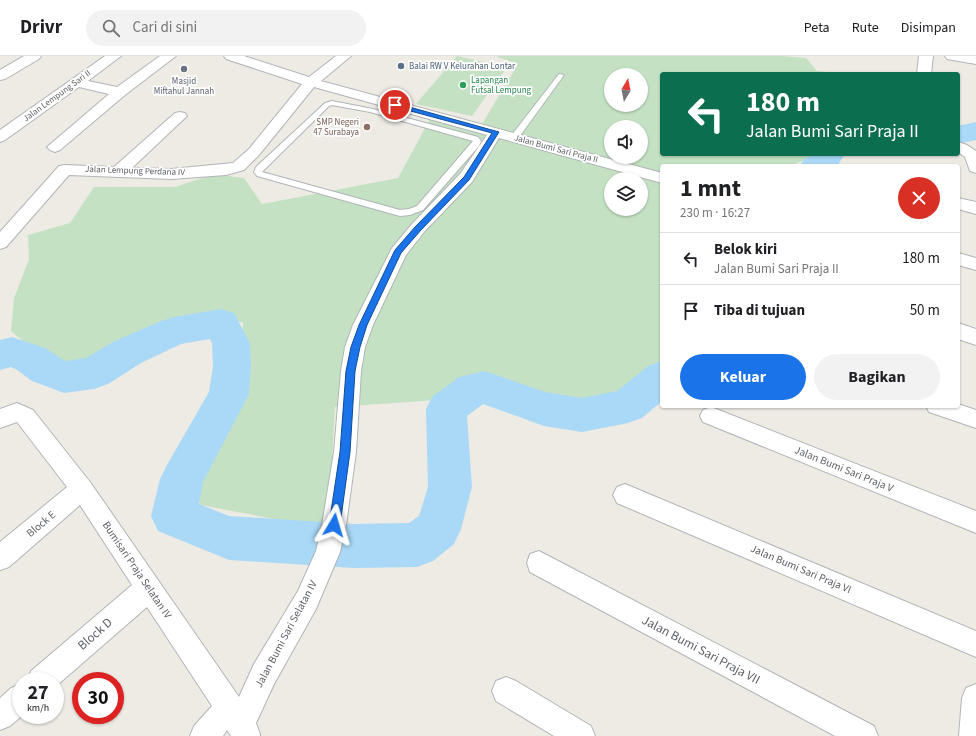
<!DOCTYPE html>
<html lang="id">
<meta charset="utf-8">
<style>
:root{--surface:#fff;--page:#f2f2f2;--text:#202124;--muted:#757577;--line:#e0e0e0;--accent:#1a73e8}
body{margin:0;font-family:"Source Sans 3",sans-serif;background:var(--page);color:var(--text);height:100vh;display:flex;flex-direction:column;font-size:15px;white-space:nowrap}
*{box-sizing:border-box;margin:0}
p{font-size:13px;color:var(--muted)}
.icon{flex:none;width:22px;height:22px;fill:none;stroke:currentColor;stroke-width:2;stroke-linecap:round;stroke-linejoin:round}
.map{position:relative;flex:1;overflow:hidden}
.side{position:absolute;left:660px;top:108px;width:300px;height:244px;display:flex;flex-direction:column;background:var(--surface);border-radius:4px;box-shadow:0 1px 3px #0004}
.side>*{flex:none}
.top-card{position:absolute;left:660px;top:16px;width:300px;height:84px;border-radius:4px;box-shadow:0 1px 3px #0004;background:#0b6e4f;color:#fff;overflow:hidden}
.needle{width:26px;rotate:10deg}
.tools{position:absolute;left:604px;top:12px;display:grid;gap:8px}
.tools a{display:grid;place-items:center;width:44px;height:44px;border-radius:50%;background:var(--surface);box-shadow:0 1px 3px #0004;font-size:20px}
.speed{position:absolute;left:12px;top:616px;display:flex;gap:8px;font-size:20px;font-weight:700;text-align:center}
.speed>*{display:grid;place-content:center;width:52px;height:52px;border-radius:50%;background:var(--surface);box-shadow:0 1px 3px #0004;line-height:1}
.speed small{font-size:10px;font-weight:400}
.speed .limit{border:6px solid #d22;background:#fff;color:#111}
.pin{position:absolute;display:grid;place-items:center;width:34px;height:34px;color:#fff;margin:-17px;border:2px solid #fff;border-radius:50%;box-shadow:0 1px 4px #0007}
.me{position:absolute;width:44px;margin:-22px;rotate:7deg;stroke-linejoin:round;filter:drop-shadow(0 0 3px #0008)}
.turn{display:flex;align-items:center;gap:14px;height:84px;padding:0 20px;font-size:18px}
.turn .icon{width:52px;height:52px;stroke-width:2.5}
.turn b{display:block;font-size:28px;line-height:34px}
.round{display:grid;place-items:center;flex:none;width:42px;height:42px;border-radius:21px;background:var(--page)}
.head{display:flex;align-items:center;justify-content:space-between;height:68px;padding:0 20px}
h1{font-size:24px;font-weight:700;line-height:30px}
.button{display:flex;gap:8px;margin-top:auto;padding:8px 20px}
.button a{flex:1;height:46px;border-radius:24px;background:var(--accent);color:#fff;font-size:16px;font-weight:700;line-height:46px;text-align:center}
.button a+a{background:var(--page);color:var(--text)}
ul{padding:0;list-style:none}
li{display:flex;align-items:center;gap:12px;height:52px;padding:0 20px;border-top:1px solid var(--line)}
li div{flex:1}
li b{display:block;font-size:15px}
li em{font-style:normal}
header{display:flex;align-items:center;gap:24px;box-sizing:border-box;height:56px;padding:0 20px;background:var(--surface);border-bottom:1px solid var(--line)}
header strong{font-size:19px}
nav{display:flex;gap:22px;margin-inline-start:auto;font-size:14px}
.search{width:280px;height:36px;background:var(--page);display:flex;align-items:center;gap:10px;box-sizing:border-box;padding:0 14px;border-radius:22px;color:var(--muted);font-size:15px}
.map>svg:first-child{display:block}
.green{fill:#c4e2c3;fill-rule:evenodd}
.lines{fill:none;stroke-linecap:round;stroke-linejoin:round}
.river{fill:#aad9f7;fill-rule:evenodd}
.lane-casing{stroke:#b1b4b8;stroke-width:2}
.street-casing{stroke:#b1b4b8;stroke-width:2}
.lane{fill:#fff;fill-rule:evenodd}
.street{fill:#fff;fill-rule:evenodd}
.route{fill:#1a73e8;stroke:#114b97}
.service-dot{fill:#5c6f8a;stroke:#fff;stroke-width:1.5}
.worship-dot{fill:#6b7280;stroke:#fff;stroke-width:1.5}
.leisure-dot{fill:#2e9e5b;stroke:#fff;stroke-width:1.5}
.education-dot{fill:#8d6e63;stroke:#fff;stroke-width:1.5}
.labels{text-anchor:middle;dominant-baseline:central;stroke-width:3.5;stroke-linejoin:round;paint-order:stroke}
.far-service-label{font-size:9px;fill:#4e5e75;stroke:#fff;text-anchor:start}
.far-leisure-label{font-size:9px;fill:#27864d;stroke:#fff;text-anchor:start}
.far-worship-label{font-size:9px;fill:#5b616d;stroke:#fff}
.far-street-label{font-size:9px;fill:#5c5f63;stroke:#fff}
.far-education-label{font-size:9px;fill:#785e54;stroke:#fff;text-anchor:end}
.street-label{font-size:11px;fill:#5c5f63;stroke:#fff}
.near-street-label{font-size:13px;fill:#5c5f63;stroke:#fff}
</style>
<header>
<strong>Drivr</strong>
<div class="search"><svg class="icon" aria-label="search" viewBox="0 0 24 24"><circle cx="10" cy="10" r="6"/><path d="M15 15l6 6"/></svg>Cari di sini</div>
<nav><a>Peta</a><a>Rute</a><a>Disimpan</a></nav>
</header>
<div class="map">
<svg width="976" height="680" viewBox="0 0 976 680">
<rect width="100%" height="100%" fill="#edebe4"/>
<g class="green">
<polygon points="457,0 507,11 472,60 416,48"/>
<path d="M498,0H783L806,2L817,15L836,17L662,18V98H819L790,110H662V308L620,343L559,346L502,325L473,323L438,344L335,351L328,473L200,449L195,424L234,356L244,303L243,267L223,259L194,260L121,291L86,313L58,312L35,295L11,275L14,242L29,203L28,179L70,167L94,131H175L214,118L244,122L262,148L398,122L431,61L482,68L518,8L497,1ZM611,19H641V49H611ZM611,71H641V101H611ZM611,123H641V153H611Z"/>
</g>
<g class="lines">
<g class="river">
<polygon points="976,66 976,84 958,88 958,70"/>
<polygon points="815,98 845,98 837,110 800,110 804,103"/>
<polygon points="221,253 234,257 250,287 251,310 249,338 203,426 199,448 229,460 354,468 409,467 419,460 428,431 426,353 432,341 459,321 485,315 545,336 582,342 617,335 648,310 662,305 662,345 642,362 628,367 582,376 544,370 483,348 467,360 472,431 461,473 454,488 433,505 417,511 354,512 229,504 158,475 151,460 160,423 167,409 209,336 213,310 212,287 210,283 181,288 141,307 108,328 94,333 64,337 32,325 17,314 11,311 0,314 0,284 12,281 45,292 65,305 86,302 115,285 161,265 174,261"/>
</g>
<defs>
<g id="lane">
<polygon points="559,18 564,19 517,84 511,84 511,80"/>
<path d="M332,45L373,53L478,81L481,85L479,90L423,154L410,159L400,160L257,120L254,116L256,111L325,47ZM332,49L370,56L473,85L417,150L409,153L400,154L262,116L329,50Z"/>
</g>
<g id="street">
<polygon points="24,0 41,0 39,3 5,23 0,24 0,14"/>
<polygon points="105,0 121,0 88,25 117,31 160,0 176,0 125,39 60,94 55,96 50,94 47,91 109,38 79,31 5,84 0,86 0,74"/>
<polygon points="224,0 244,0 309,21 336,0 351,0 321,25 662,117 662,127 499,82 472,126 424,176 406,199 373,269 365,291 361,315 356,396 346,469 340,496 316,553 274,628 256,667 260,678 260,680 231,680 227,674 223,680 190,680 194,670 212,650 147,551 55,631 55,625 27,625 31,615 132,529 80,449 9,511 0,514 0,486 67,431 17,366 0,372 0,353 17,347 33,354 90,426 239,641 254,608 298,535 316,495 322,469 334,396 341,315 345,291 353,269 392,192 412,168 460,118 487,79 314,31 259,99 244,114 226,119 171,123 69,119 6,191 0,193 0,176 59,110 65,109 114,111 175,57 180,56 185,57 187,60 132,112 171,113 233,107 249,93 302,28 226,3"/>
<polygon points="919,0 933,0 931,18 917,18"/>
<polygon points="945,0 976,0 976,8 947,3"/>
<polygon points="958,86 967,89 976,95 976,117 970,115 965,101 958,96"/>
<polygon points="958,142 976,146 976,158 958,153"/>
<polygon points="958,197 976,202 976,214 958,209"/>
<polygon points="958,267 976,273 976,289 958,283"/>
<polygon points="958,348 976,354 976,372 929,356 926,350 958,350"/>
<polygon points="711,351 976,455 976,477 703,366 700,360 703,354"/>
<polygon points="625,428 976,575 976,601 617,447 613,439 617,431"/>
<polygon points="539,495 874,670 878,680 835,680 530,516 527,507 530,498"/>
<polygon points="506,621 516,625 591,670 595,680 554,680 496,645 492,635 496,625"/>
<polygon points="21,628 21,659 23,659 10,670 0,674 0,642 11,632"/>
<polygon points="976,628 976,680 959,680 962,642 966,632"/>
</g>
</defs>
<use href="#lane" class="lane-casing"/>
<use href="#street" class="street-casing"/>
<use href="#lane" class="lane"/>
<use href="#street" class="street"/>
</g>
<polygon class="route" points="395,47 499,76 469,124 421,174 401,197 367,269 360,291 355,315 350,396 340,469 338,473 334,474 331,473 329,469 340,396 346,315 351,291 359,269 395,194 415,171 464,121 492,77 392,50 392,49"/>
<circle class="service-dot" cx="401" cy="10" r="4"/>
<circle class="worship-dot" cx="184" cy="13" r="4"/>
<circle class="leisure-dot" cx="463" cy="29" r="4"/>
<circle class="education-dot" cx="367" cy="71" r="4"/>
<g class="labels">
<g class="far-service-label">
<text x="409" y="10">Balai RW V Kelurahan Lontar</text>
</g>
<g class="far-leisure-label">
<text x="471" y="24">Lapangan<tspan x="471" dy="10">Futsal Lempung</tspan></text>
</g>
<g class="far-worship-label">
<text x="184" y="25">Masjid<tspan x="184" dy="10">Miftahul Jannah</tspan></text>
</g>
<g class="far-street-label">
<text transform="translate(57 40) rotate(-36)">Jalan Lempung Sari II</text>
<text transform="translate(556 93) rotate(15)">Jalan Bumi Sari Praja II</text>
<text transform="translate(135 115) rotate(2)">Jalan Lempung Perdana IV</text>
</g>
<g class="far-education-label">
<text x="359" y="66">SMP Negeri<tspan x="359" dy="10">47 Surabaya</tspan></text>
</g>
<g class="street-label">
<text transform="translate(844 413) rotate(22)">Jalan Bumi Sari Praja V</text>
<text transform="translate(41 468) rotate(-40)">Block E</text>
<text transform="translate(801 513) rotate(23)">Jalan Bumi Sari Praja VI</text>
<text transform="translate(137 514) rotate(56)">Bumisari Praja Selatan IV</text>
<text transform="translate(286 578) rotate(-62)">Jalan Bumi Sari Selatan IV</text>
</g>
<g class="near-street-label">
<text transform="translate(95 578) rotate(-41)">Block D</text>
<text transform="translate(701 594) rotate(28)">Jalan Bumi Sari Praja VII</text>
</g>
</g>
</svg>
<div class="tools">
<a><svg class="needle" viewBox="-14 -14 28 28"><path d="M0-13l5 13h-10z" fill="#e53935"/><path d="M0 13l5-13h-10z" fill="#757577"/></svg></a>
<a><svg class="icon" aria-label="sound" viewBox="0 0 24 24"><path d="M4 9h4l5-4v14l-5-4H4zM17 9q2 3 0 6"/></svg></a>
<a><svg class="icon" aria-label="layers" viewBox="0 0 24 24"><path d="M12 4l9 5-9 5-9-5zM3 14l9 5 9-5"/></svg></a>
</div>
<div class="speed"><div>27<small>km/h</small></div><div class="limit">30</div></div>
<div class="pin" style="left:395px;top:49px;background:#d93025"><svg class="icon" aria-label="arrive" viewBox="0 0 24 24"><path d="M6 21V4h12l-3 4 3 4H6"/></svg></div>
<svg class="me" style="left:334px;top:469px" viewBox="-20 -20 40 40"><path d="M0-17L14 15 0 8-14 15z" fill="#1a73e8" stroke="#fff" stroke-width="4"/></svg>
<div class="top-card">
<div class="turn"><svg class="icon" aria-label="left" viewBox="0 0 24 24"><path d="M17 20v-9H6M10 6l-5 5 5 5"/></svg><div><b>180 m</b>Jalan Bumi Sari Praja II</div></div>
</div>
<section class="side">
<div class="head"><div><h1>1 mnt</h1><p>230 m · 16:27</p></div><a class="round" style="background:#d93025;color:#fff"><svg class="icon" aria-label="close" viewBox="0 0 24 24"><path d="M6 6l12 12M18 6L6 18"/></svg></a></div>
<ul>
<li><svg class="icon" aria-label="left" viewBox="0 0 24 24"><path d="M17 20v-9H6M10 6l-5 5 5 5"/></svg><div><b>Belok kiri</b><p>Jalan Bumi Sari Praja II</p></div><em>180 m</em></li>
<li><svg class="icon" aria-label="arrive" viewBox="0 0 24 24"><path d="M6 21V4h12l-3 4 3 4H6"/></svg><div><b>Tiba di tujuan</b></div><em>50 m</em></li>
</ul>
<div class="button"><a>Keluar</a><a>Bagikan</a></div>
</section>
</div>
